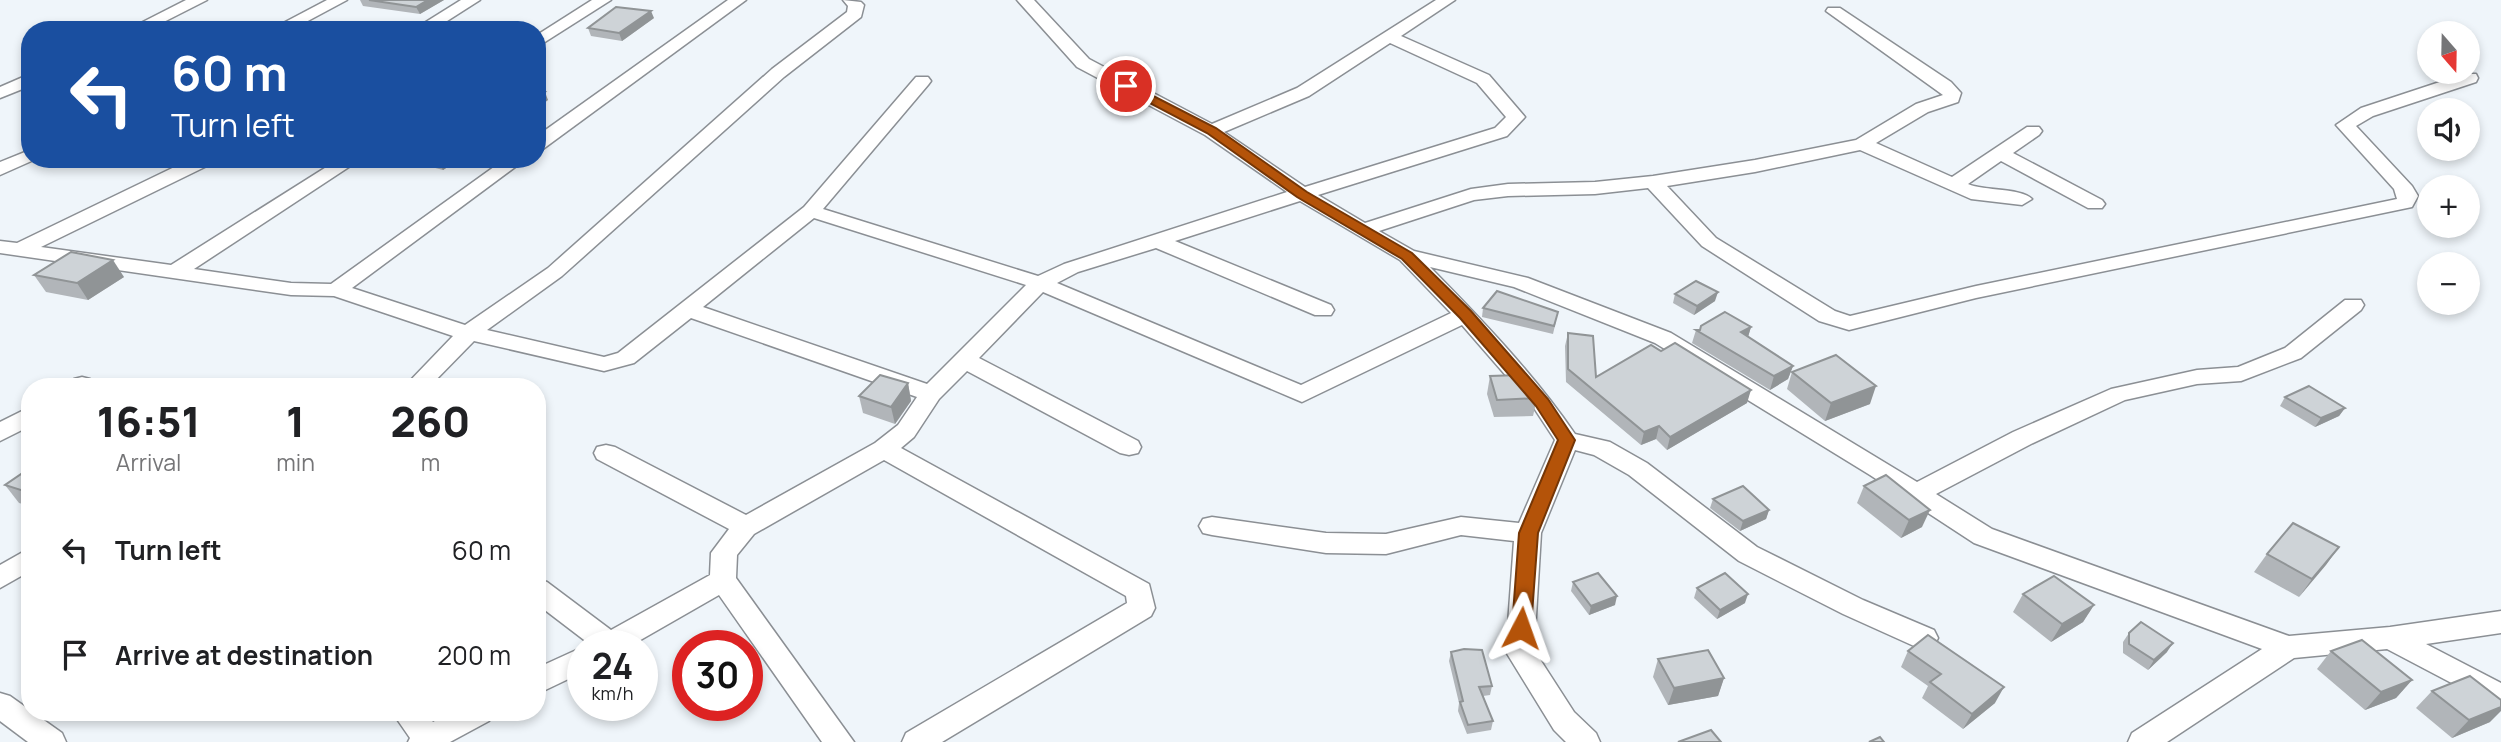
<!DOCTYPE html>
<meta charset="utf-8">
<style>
:root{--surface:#fff;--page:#f6f6f6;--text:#202124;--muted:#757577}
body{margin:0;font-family:Manrope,sans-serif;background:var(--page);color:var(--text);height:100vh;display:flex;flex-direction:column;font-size:26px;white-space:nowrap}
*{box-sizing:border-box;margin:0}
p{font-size:23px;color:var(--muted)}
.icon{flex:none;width:38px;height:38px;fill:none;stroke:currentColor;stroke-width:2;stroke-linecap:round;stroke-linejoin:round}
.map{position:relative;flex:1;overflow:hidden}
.drawer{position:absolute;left:21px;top:378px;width:525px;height:343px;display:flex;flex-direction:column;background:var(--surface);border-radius:28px;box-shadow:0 4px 10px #0003}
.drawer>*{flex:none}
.top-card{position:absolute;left:21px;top:21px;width:525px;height:147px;border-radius:28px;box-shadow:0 4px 10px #0003;background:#1a4fa0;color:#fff;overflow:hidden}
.needle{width:46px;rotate:160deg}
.fabs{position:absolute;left:2417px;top:21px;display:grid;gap:14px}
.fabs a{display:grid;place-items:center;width:63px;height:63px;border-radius:50%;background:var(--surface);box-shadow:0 4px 10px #0003;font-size:35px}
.speed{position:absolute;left:567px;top:630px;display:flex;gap:14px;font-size:35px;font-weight:700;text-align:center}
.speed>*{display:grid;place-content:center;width:91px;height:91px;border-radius:50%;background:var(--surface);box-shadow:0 4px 10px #0003;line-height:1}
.speed small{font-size:18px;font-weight:400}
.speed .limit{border:10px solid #d22;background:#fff;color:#111}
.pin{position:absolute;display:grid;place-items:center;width:60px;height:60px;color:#fff;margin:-30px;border:4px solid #fff;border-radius:50%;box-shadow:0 2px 7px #0007}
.me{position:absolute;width:77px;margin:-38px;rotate:4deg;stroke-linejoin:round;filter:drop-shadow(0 0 5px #0008)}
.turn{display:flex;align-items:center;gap:24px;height:147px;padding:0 35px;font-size:32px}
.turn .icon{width:91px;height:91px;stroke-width:2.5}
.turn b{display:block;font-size:49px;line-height:60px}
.eta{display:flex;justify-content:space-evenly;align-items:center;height:119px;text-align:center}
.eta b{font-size:42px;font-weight:800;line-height:49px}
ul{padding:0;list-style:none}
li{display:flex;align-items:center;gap:21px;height:105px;padding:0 35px}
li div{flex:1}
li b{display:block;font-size:26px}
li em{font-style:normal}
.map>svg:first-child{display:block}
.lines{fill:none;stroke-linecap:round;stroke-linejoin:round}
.minor-casing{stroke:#8b8f94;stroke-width:3}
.minor{fill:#fff;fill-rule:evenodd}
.wall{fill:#b1b5b9}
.shaded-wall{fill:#909496}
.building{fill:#ced3d7;stroke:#909496;stroke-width:2}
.route{fill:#b45309;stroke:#753606;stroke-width:2}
</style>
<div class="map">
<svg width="2501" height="742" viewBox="0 0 2501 742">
<rect width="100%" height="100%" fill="#eff5fa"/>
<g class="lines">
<defs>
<g id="minor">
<polygon points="186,0 207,0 148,30 127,30"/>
<polygon points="327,0 347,0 291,30 270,30"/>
<polygon points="461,0 480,0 433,30 413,30"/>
<polygon points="592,0 611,0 537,47 537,35"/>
<polygon points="728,0 746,0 543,149 537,150 537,136"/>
<path d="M843,0L861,2L864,5L861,17L784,77L562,276L487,330L604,357L618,353L804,207L916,77H928L931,81L928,85L823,209L1038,276L1064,264L1287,192L1205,135L1077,67L1017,0H1034L1089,59L1212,124L1297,88L1436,0H1455L1401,36L1489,75L1525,117L1507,136L1318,195L1365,223L1471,189L1508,184L1595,182L1653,176L1755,160L1856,140L1916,104L1943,95L1826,11L1828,8H1840L1951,82L1961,93L1958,102L1928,112L1876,143L1952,177L2027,127H2039L2042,131L2039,135L2013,153L2102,200L2105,204L2102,208H2088L2001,161L1968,184C1984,191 2022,188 2032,199L2022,205L1971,199L1860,150L1755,172L1667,186L1716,238L1835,311L1850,316L1976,286L2397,199L2394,189L2336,125L2361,108L2464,74H2476L2478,78L2476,82L2373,116L2356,126L2412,186L2418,196L2412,207L1976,298L1849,330L1819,321L1702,246L1648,188L1595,194L1508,196L1474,200L1379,231L1414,251L1528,278L1671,333L1917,482L2013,432L2111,389L2197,370L2238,367L2285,348L2345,300H2361L2364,305L2361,310L2301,358L2241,381L2197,384L2125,400L2031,444L1936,494L1992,529L2289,636L2390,627L2501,611V633L2426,644L2501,683V709L2387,649L2294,658L2167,742H2128L2132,733L2262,649L1974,543L1870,475L1655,343L1514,287L1430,267C1482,320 1533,373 1575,434L1610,442L1647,463L1757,547L1863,600L1934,630L1938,638L1934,646L1924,649L1914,646L1843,614L1739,561L1629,475L1594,455L1575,450L1541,533L1534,650L1574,712L1596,733L1600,742H1566L1554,730L1506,652L1514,541L1461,535L1386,554L1326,553L1212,535L1203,533L1199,526L1203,519L1212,517L1326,533L1386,534L1461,517L1519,523L1555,440L1534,408L1462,325L1302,402L1043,292L979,358L1138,441L1141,447L1138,453L1129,455L1120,453L967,371L939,399L914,437L901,448L1149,584L1155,608L1151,616L942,742H902L906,733L1127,603L1126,596L884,460L754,534L737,555L736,578L854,742H822L719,595L630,646H592L537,604V579L547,582L611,630L710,575L711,553L729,529L597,459L594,453L597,447L606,445L615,447L746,515L875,443L898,425L917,397L691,318L634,363L604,371L474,341L429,387H404L453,336L334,296L291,295L0,253V241L17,243L191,159H215L213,163L41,247L171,265L339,159H361L194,269L291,283L331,284L505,159H526L352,288L465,325L548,268L772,69L847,12L848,6ZM1390,43L1477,83L1506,117L1495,128L1305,187L1224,132L1309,96ZM1300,201L1400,260L1451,313L1301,385L1057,283L1078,272L1156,248L1315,315H1331L1334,310L1331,305L1175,241ZM814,218L1026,285L927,384L703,307Z"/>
<polygon points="30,74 30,86 0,98 0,87"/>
<polygon points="30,150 30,159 36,159 0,175 0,162"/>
<polygon points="82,377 90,379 94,384 92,387 67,387 74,379"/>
<polygon points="30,407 30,426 0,441 0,422"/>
<polygon points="30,548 30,571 0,588 0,565"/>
<polygon points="583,647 583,672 537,694 537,668"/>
<polygon points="0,693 10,696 62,733 66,742 28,742 0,721"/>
<polygon points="392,712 425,712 433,722 452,712 494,712 489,721 450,742 408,742 410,738"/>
</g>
</defs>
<use href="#minor" class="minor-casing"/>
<use href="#minor" class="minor"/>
</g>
<g class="wall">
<polygon points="360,0 444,0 420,14 363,6"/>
<polygon points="654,18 622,41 591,36 588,28"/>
<polygon points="401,159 460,159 443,170"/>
<polygon points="34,275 124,277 88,300 46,292"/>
<polygon points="1675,294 1715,301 1694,315 1673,303"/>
<polygon points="1483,308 1556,321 1553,334 1482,317"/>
<polygon points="1751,327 1748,337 1793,366 1788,379 1770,390 1692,343 1696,330"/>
<polygon points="1568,333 1596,377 1747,403 1667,450 1656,439 1641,445 1566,382 1565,346"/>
<polygon points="1792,372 1870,404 1825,421 1787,389"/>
<polygon points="1490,376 1537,398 1533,416 1494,417 1487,394"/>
<polygon points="908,383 911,401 895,424 863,413 859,396"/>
<polygon points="2285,397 2345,408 2339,416 2315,427 2280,406"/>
<polygon points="30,468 30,506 19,503 5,485"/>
<polygon points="1864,486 1922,527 1901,538 1857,503"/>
<polygon points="1713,499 1769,510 1766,519 1740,531 1710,508"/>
<polygon points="2339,547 2299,597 2254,572 2267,554"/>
<polygon points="1573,582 1615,605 1589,615 1571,591"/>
<polygon points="1697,588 1745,603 1717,619 1694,598"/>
<polygon points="2023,594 2094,605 2083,622 2051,642 2013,612"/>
<polygon points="2129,633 2167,652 2148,670 2123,653 2123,642"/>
<polygon points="1908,651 1995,703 1963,729 1922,698 1928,686 1901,667"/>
<polygon points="2331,651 2412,680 2396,698 2365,710 2317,669"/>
<polygon points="1451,652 1492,686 1490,695 1483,696 1493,721 1491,730 1467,734 1458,711 1459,703 1449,661"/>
<polygon points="1658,659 1724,678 1718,696 1668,705 1653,677"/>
<polygon points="2432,691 2490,722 2452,738 2416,708"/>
</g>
<g class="shaded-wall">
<polygon points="428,0 444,0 420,14 416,7"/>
<polygon points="651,11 654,18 622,41 619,33"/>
<polygon points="545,92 548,100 537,109 537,99"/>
<polygon points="443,159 460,159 443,170 439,162"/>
<polygon points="113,260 124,277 88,300 77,283"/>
<polygon points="1718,292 1715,301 1694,315 1697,306"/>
<polygon points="1751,327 1747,340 1741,332"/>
<polygon points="1793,366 1788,379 1770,390 1774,376"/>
<polygon points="908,383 911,401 895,424 891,407"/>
<polygon points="1876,386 1870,404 1825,421 1831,403"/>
<polygon points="1751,390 1747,403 1667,450 1670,437"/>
<polygon points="2345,408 2339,416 2315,427 2321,418"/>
<polygon points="1659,426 1656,439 1641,445 1644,432"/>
<polygon points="1769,510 1766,519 1740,531 1743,521"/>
<polygon points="1930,510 1922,527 1901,538 1909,520"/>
<polygon points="2339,547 2326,565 2299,597 2312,579"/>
<polygon points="1748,594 1745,603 1717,619 1720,610"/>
<polygon points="1617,596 1615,605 1589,615 1591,606"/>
<polygon points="2094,605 2083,622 2051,642 2062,624"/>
<polygon points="2173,643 2167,652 2148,670 2154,660"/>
<polygon points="1724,678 1718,696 1668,705 1674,688"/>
<polygon points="2412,680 2396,698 2365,710 2381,692"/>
<polygon points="2004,687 1995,703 1963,729 1972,714"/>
<polygon points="2501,707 2501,711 2490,722 2452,738 2469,720"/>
</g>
<g class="building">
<polygon points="369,0 428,0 416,7"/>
<polygon points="616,7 651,11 619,33 588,28"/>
<polygon points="537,91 545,92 537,99"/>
<polygon points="429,159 443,159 439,162"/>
<polygon points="71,252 113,260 77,283 34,275"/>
<polygon points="1696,281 1718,292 1697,306 1675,294"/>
<polygon points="1497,291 1558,312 1554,326 1483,308"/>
<polygon points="1725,312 1751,327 1741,332 1793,366 1774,376 1696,330 1700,330 1701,326"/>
<polygon points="1568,333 1593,336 1596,377 1651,345 1661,351 1675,343 1751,390 1670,437 1659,426 1644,432 1568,369"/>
<polygon points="1836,355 1876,386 1831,403 1792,372"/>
<polygon points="880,375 908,383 891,407 859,396"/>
<polygon points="1520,375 1537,398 1497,400 1490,376"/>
<polygon points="2309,386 2345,408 2321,418 2285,397"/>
<polygon points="30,468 30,493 5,485"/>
<polygon points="1886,475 1930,510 1909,520 1864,486"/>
<polygon points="1743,486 1769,510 1743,521 1713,499"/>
<polygon points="2293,523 2339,547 2312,579 2267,554"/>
<polygon points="1598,573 1617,596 1591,606 1573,582"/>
<polygon points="1725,573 1748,594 1720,610 1697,588"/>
<polygon points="2054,576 2094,605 2062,624 2023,594"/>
<polygon points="2141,622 2173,643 2154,660 2129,644 2129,633"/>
<polygon points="1928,635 2004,687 1972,714 1930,682 1941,674 1908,651"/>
<polygon points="2362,640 2412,680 2381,692 2331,651"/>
<polygon points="1464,649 1482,650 1492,686 1479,687 1493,721 1468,725 1460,702 1463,701 1451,652"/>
<polygon points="1708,650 1724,678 1674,688 1658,659"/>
<polygon points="2470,676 2501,700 2501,707 2469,720 2432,691"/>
<polygon points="1711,730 1721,742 1678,742"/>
<polygon points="1880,737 1884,742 1869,742"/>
</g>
<polygon class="route" points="1126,82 1216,128 1307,192 1412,253 1471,311 1548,399 1575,440 1538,533 1531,628 1528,633 1521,636 1515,633 1512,628 1519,533 1558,440 1536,406 1460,318 1402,259 1297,197 1207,133 1121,88 1121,83"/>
</svg>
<div class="fabs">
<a><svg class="needle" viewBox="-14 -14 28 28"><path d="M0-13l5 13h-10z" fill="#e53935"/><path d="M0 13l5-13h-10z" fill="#757577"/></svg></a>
<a><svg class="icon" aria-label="sound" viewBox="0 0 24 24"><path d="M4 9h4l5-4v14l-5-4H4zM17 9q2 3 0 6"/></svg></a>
<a>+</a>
<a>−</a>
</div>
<div class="speed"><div>24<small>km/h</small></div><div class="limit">30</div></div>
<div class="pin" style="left:1126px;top:86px;background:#d93025"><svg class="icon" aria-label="arrive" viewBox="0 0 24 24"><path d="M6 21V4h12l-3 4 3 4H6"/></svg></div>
<svg class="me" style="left:1521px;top:628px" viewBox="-20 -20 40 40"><path d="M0-17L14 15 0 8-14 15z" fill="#b45309" stroke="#fff" stroke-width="4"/></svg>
<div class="top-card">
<div class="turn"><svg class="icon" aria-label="left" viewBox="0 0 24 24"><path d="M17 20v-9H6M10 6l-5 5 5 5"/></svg><div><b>60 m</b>Turn left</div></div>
</div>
<section class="drawer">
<div class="eta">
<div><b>16:51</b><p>Arrival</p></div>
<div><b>1</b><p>min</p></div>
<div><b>260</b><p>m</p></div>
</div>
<ul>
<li><svg class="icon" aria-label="left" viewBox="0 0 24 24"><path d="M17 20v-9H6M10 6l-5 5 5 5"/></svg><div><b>Turn left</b></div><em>60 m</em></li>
<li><svg class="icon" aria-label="arrive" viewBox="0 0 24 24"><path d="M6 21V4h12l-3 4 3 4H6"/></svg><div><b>Arrive at destination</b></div><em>200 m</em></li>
</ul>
</section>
</div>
